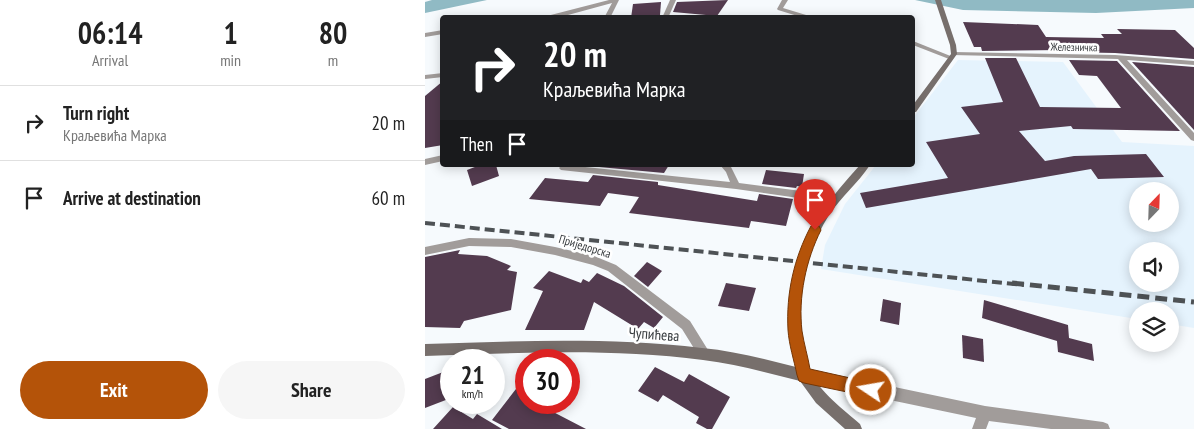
<!DOCTYPE html>
<meta charset="utf-8">
<style>
:root{--surface:#fff;--page:#f6f6f6;--text:#222;--muted:#767676;--line:#e0e0e0;--accent:#b45309}
body{margin:0;font-family:"PT Sans Narrow",sans-serif;background:var(--page);color:var(--text);height:100vh;display:flex;flex-direction:column;font-size:19px;white-space:nowrap}
*{box-sizing:border-box;margin:0}
p{font-size:16px;color:var(--muted)}
.icon{flex:none;width:28px;height:28px;fill:none;stroke:currentColor;stroke-width:2;stroke-linecap:round;stroke-linejoin:round}
.map{position:relative;flex:1;overflow:hidden}
.panel{display:flex;flex-direction:column;background:var(--surface);width:425px}
.panel>*{flex:none}
.top-card{position:absolute;left:15px;top:15px;width:475px;height:152px;border-radius:5px;box-shadow:0 2px 12px #0003;background:#202124;color:#fff;overflow:hidden}
.needle{width:32px;rotate:23deg}
.fabs{position:absolute;left:704px;top:182px;display:grid;gap:10px}
.fabs a{display:grid;place-items:center;width:50px;height:50px;border-radius:50%;background:var(--surface);box-shadow:0 2px 12px #0003;font-size:25px}
.speed{position:absolute;left:15px;top:349px;display:flex;gap:10px;font-size:25px;font-weight:700;text-align:center}
.speed>*{display:grid;place-content:center;width:65px;height:65px;border-radius:50%;background:var(--surface);box-shadow:0 2px 12px #0003;line-height:1}
.speed small{font-size:12px;font-weight:400}
.speed .limit{border:8px solid #d22;background:#fff;color:#111}
.pin{position:absolute;display:grid;place-items:center;width:42px;height:42px;color:#fff;margin:-51px -21px;border-radius:50% 50% 50% 0;rotate:-45deg;box-shadow:0 0 5px #0007}
.pin .icon{rotate:45deg}
.me{position:absolute;width:55px;margin:-28px;rotate:282deg;stroke-linejoin:round;filter:drop-shadow(0 0 4px #0008)}
.turn{display:flex;align-items:center;gap:18px;height:105px;padding:0 20px;font-size:22px}
.turn .icon{width:65px;height:65px;stroke-width:2.5}
.turn b{display:block;font-size:35px;line-height:42px}
.then{display:flex;align-items:center;height:48px;padding:0 20px;background:#0003;gap:10px;font-size:19px}
.eta{display:flex;justify-content:space-evenly;align-items:center;height:85px;text-align:center}
.eta b{font-size:30px;font-weight:600;line-height:35px}
.action{display:flex;gap:10px;margin-top:auto;padding:10px 20px}
.action a{flex:1;height:58px;border-radius:30px;background:var(--accent);color:#fff;font-size:20px;font-weight:600;line-height:58px;text-align:center}
.action a+a{background:var(--page);color:var(--text)}
ul{padding:0;list-style:none}
li{display:flex;align-items:center;gap:15px;height:75px;padding:0 20px;border-top:1px solid var(--line)}
li div{flex:1}
li b{display:block;font-size:19px}
li em{font-style:normal}
main{display:flex;flex:1;min-height:0}
.map>svg:first-child{display:block}
.built{fill:#e5f3fd;fill-rule:evenodd}
.water{fill:#90bac4}
.building{fill:#533b4f}
.lines{fill:none;stroke-linecap:round;stroke-linejoin:round}
.street{fill:#a19c9a;fill-rule:evenodd}
.secondary{fill:#776f6c;fill-rule:evenodd}
.rail-far1{stroke:#4e5255;stroke-width:4;stroke-dasharray:10 5;stroke-linecap:butt}
.rail{stroke:#4e5255;stroke-width:5;stroke-dasharray:12 6;stroke-linecap:butt}
.route{fill:#b45309;stroke:#753606}
.labels{text-anchor:middle;dominant-baseline:central;stroke-width:5;stroke-linejoin:round;paint-order:stroke}
.far-street-label{font-size:11px;fill:#383c3f;stroke:#fff}
.street-label{font-size:12px;fill:#383c3f;stroke:#fff}
.near-street-label{font-size:15px;fill:#383c3f;stroke:#fff}
</style>
<main>
<section class="panel">
<div class="eta">
<div><b>06:14</b><p>Arrival</p></div>
<div><b>1</b><p>min</p></div>
<div><b>80</b><p>m</p></div>
</div>
<ul>
<li><svg class="icon" aria-label="right" viewBox="0 0 24 24"><path d="M7 20v-9h11M14 6l5 5-5 5"/></svg><div><b>Turn right</b><p>Краљевића Марка</p></div><em>20 m</em></li>
<li><svg class="icon" aria-label="arrive" viewBox="0 0 24 24"><path d="M6 21V4h12l-3 4 3 4H6"/></svg><div><b>Arrive at destination</b></div><em>60 m</em></li>
</ul>
<div class="action"><a>Exit</a><a>Share</a></div>
</section>
<div class="map">
<svg width="769" height="429" viewBox="0 0 769 429">
<rect width="100%" height="100%" fill="#f6fafd"/>
<path class="built" d="M533,60L638,62L697,142L769,146V328L745,324V311H712V319L396,269L400,245L420,204L451,165H488V118ZM712,191H745V224H712ZM712,251H745V284H712Z"/>
<g class="water">
<polygon points="7,0 62,0 0,13 0,2"/>
<polygon points="490,0 769,0 769,8 671,13 538,10"/>
</g>
<g class="building">
<polygon points="303,0 292,16 248,12 252,2"/>
<polygon points="236,2 235,15 229,18 206,18 208,4"/>
<polygon points="538,22 613,25 621,37 679,38 676,34 697,34 692,29 750,30 769,48 769,59 690,53 638,52 637,50 557,51 556,47 549,47"/>
<polygon points="560,58 591,58 615,107 696,108 672,76 654,75 644,60 692,61 755,131 648,129 646,126 594,131 620,161 649,156 721,154 739,177 673,179 666,169 441,208 435,193 523,178 501,142 555,134 536,107 578,102"/>
<polygon points="707,62 769,67 769,130"/>
<polygon points="18,81 18,145 0,148 0,96"/>
<polygon points="55,165 71,165 74,176 47,186 42,170"/>
<polygon points="175,165 244,165 239,173 174,167"/>
<polygon points="341,170 379,174 377,187 372,186 371,188 337,184"/>
<polygon points="168,175 233,182 233,185 332,201 334,194 368,199 361,226 326,221 324,228 204,213 214,197 183,193 175,206 104,199 120,178 163,182"/>
<polygon points="35,250 33,254 62,256 86,266 82,270 92,272 86,310 39,321 35,328 0,327 0,257"/>
<polygon points="222,262 237,271 223,287 209,276"/>
<polygon points="124,271 156,283 158,279 164,282 172,273 199,286 238,317 229,328 219,322 213,329 169,302 159,330 100,330 118,291 108,288"/>
<polygon points="301,283 331,288 324,311 293,306"/>
<polygon points="458,299 476,303 474,325 455,321"/>
<polygon points="559,300 643,325 644,338 667,344 669,361 633,352 632,341 557,318"/>
<polygon points="537,335 558,339 559,362 538,358"/>
<polygon points="230,367 259,382 264,374 305,397 287,429 282,429 271,423 274,417 238,395 233,402 213,391"/>
<polygon points="26,369 26,398 0,408 0,379"/>
<polygon points="101,376 101,402 109,402 161,429 84,429 67,420"/>
<polygon points="28,407 48,419 52,414 77,429 8,429"/>
</g>
<g class="lines">
<g class="street">
<polygon points="184,0 194,0 185,18 179,18 187,3 132,18 98,18 101,16 118,17"/>
<polygon points="245,0 251,0 243,18 237,18"/>
<polygon points="357,0 363,0 358,8 391,18 379,18 353,10 352,9"/>
<polygon points="18,30 18,34 0,37 0,33"/>
<polygon points="488,41 528,57 529,58 524,59 488,45"/>
<polygon points="529,52 690,55 769,61 769,65 702,60 769,133 769,141 766,140 693,59 527,55 527,53"/>
<polygon points="18,73 18,77 0,79 0,75"/>
<polygon points="18,155 18,161 0,165 0,159"/>
<polygon points="141,165 305,182 301,172 295,165 305,165 314,183 408,195 413,199 408,203 311,189 136,170 134,168 136,166"/>
<polygon points="44,238 86,239 130,247 169,256 191,265 265,321 283,350 285,354 283,358 279,360 275,358 257,329 183,271 168,265 130,255 86,247 44,246 0,255 0,247"/>
<polygon points="379,368 560,406 678,422 683,424 685,429 626,429 564,421 561,429 547,429 551,418 379,382 374,380 372,375 374,370"/>
</g>
<g class="secondary">
<polygon points="510,0 516,0 531,45 532,54 491,112 488,112 488,105 526,54 525,45"/>
<path d="M435,165H445C433,183 416,197 404,215C379,255 370,304 380,350C382,357 382,366 385,372C395,392 419,410 435,424L437,429H420L391,403L375,381C343,373 311,364 278,360C186,348 93,353 0,356V344C93,341 185,337 277,348C309,351 340,359 371,367C353,278 375,230 435,165Z"/>
</g>
<polyline class="rail-far1" points="0,223 599,285"/>
<polyline class="rail" points="587,283 769,302"/>
</g>
<path class="route" d="M390,225L394,226L396,230C381,260 373,297 377,331C379,344 383,357 385,369L452,384L454,390L452,395L446,397L379,383L374,381L372,375C369,360 364,345 363,330C361,293 369,258 386,226Z"/>
<g class="labels">
<g class="far-street-label">
<text transform="translate(649 47) rotate(1)">Железничка</text>
</g>
<g class="street-label">
<text transform="translate(160 246) rotate(17)">Приједорска</text>
</g>
<g class="near-street-label">
<text transform="translate(229 334) rotate(4)">Чупићева</text>
</g>
</g>
</svg>
<div class="fabs">
<a><svg class="needle" viewBox="-14 -14 28 28"><path d="M0-13l5 13h-10z" fill="#e53935"/><path d="M0 13l5-13h-10z" fill="#767676"/></svg></a>
<a><svg class="icon" aria-label="sound" viewBox="0 0 24 24"><path d="M4 9h4l5-4v14l-5-4H4zM17 9q2 3 0 6"/></svg></a>
<a><svg class="icon" aria-label="layers" viewBox="0 0 24 24"><path d="M12 4l9 5-9 5-9-5zM3 14l9 5 9-5"/></svg></a>
</div>
<div class="speed"><div>21<small>km/h</small></div><div class="limit">30</div></div>
<div class="pin" style="left:390px;top:230px;background:#d93025"><svg class="icon" aria-label="arrive" viewBox="0 0 24 24"><path d="M6 21V4h12l-3 4 3 4H6"/></svg></div>
<svg class="me" style="left:446px;top:390px" viewBox="-20 -20 40 40"><circle r="17" fill="#b45309" stroke="#fff" stroke-width="3"/><path d="M0-11L8 9 0 5-8 9z" fill="#fff"/></svg>
<div class="top-card">
<div class="turn"><svg class="icon" aria-label="right" viewBox="0 0 24 24"><path d="M7 20v-9h11M14 6l5 5-5 5"/></svg><div><b>20 m</b>Краљевића Марка</div></div>
<div class="then">Then<svg class="icon" aria-label="arrive" viewBox="0 0 24 24"><path d="M6 21V4h12l-3 4 3 4H6"/></svg></div>
</div>
</div>
</main>
